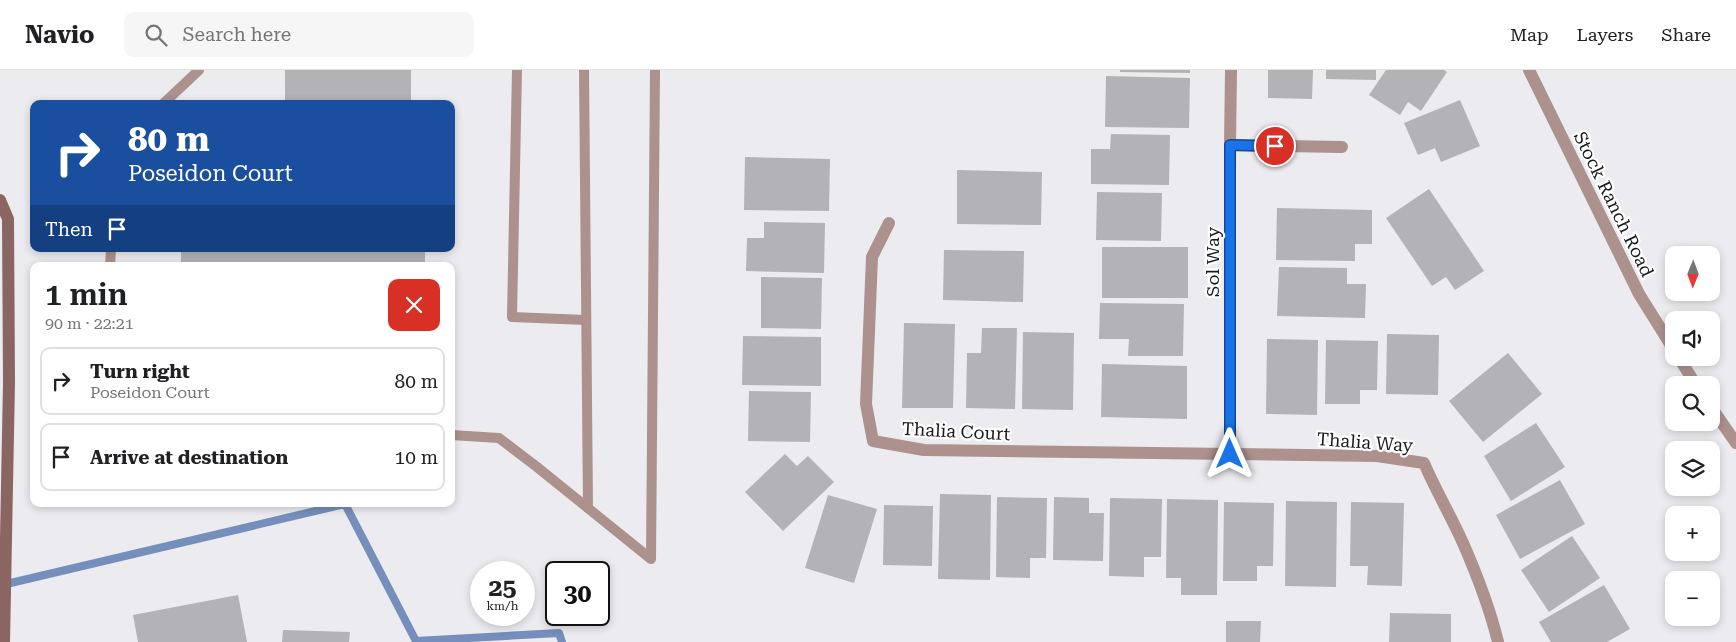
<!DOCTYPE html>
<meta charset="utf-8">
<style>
:root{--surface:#fff;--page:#f6f6f6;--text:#202124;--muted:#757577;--line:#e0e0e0}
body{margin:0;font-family:"Roboto Serif",serif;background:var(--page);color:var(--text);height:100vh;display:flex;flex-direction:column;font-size:19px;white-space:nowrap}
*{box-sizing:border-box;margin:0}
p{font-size:16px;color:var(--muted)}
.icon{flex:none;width:28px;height:28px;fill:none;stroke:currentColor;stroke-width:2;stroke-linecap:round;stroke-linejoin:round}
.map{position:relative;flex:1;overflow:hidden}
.sheet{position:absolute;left:30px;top:192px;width:425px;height:245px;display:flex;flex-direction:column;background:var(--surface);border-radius:10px;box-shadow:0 2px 8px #0003}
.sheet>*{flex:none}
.guide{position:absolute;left:30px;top:30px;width:425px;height:152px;border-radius:10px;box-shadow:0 2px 8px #0003;background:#1a4fa0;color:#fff;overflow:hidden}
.needle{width:32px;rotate:181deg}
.fabs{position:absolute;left:1665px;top:176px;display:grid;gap:10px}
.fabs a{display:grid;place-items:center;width:55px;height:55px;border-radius:10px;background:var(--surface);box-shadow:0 2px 8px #0003;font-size:25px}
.speed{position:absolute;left:470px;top:491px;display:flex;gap:10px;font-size:25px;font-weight:700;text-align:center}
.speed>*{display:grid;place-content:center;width:65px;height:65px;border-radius:50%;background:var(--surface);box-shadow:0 2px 8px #0003;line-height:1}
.speed small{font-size:12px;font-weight:400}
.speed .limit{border:2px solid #111;border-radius:8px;background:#fff;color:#111}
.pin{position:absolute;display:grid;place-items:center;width:42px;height:42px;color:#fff;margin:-21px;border:2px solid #fff;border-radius:50%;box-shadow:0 1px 5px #0007}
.me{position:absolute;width:55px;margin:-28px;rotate:0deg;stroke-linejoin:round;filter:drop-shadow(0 0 4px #0008)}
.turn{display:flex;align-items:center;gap:18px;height:105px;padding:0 15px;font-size:22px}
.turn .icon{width:65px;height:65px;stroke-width:2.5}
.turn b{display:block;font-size:35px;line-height:42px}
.then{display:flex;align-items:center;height:48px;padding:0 15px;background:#0003;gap:10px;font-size:19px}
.round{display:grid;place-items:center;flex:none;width:52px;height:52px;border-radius:10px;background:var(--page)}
.summary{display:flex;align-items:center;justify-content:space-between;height:85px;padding:0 15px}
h1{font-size:30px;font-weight:600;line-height:38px}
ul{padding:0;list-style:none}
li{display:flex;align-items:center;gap:15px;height:68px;margin:0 10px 8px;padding:0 5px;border:2px solid var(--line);border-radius:10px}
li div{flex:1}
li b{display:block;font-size:19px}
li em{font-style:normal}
header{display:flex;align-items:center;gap:30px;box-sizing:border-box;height:70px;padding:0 25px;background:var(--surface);border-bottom:1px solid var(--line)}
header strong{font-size:24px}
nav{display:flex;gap:28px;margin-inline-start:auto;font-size:18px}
.search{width:350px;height:45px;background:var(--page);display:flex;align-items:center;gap:12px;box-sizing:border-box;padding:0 18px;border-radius:10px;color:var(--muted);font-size:19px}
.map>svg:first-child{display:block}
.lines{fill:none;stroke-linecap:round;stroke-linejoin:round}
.stream{stroke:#758ebb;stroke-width:8}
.building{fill:#b2b2b7}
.service{stroke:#ac918d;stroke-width:10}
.minor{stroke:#ac918d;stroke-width:12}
.tertiary{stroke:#ac918d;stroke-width:12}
.secondary{stroke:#8b6561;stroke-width:12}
.route-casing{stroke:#114b97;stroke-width:12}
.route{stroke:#1a73e8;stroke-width:9}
.labels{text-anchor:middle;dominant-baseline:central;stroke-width:4.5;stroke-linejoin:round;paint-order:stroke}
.street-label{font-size:18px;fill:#19191b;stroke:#fff}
</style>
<header>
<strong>Navio</strong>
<div class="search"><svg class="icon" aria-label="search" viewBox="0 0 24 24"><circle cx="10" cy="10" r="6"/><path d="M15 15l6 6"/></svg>Search here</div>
<nav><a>Map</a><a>Layers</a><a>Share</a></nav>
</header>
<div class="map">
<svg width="1736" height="572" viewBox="0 0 1736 572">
<rect width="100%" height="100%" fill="#ebebf0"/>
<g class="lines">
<polyline class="stream" points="2,515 345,434 416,571 559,563 562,572"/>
</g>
<g class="building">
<rect x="285" y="0" width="126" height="34"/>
<polygon points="1120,0 1190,0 1190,3 1120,2"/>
<polygon points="1268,0 1313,0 1312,29 1268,28"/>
<polygon points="1326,0 1376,0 1376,10 1326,9"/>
<polygon points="1386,0 1444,0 1447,2 1421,41 1408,32 1400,45 1369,25"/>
<polygon points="1106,6 1190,8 1189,58 1105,57"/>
<polygon points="1460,30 1480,76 1441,92 1435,78 1418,85 1404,53"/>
<polygon points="1111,64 1170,65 1169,115 1091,114 1091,79 1110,79"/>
<polygon points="745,87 830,89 829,141 744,140"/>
<polygon points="957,100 1042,102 1041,155 957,154"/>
<polygon points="1429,119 1484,201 1455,220 1446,207 1432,216 1386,148"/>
<polygon points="1097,122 1162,123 1161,171 1096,170"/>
<polygon points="1277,138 1372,140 1372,174 1355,174 1355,191 1276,190"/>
<polygon points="764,152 825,153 824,203 746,201 747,168 764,168"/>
<rect x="1102" y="177" width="86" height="51"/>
<rect x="181" y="179" width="244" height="17"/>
<polygon points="944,180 1024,181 1023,232 943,230"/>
<polygon points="1279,197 1347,198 1347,214 1366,214 1365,248 1277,246"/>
<polygon points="761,207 822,208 821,259 761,258"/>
<polygon points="1100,233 1184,234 1183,286 1128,286 1129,269 1099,269"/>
<polygon points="904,253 955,254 953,338 902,338"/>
<polygon points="982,258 1017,258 1015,339 966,338 967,283 981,283"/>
<polygon points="1023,262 1074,263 1073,340 1022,339"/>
<polygon points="1387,264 1439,265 1438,325 1386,324"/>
<polygon points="743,266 821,267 821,316 742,315"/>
<polygon points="1267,269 1318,270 1317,345 1266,344"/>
<polygon points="1326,270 1378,271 1377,320 1360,320 1360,334 1325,334"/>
<polygon points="1508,283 1542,324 1483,372 1449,331"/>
<polygon points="1102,294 1187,296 1187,349 1101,347"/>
<polygon points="749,321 811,322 810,372 748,371"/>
<polygon points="1536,353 1565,397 1511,431 1484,386"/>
<polygon points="785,384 797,396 808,386 834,412 783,461 745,422"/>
<polygon points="1560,410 1585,454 1520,489 1496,445"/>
<polygon points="940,424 991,425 990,510 938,509"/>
<polygon points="828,425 877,439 854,513 805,498"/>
<polygon points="997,427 1047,428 1046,488 1030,488 1030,508 996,507"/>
<polygon points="1054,427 1089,428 1089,443 1104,443 1103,491 1053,490"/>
<polygon points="1110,428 1162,429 1161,487 1144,487 1144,507 1109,506"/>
<polygon points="1167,429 1218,430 1217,525 1181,525 1181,508 1166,508"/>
<polygon points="1286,431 1337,432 1336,517 1285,516"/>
<polygon points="1224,432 1274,433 1273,496 1257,496 1257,511 1223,511"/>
<polygon points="1351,432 1404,433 1402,516 1367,515 1368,496 1350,496"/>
<polygon points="884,435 933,436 932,496 883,495"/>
<polygon points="1572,466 1600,508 1549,542 1521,500"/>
<polygon points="1604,515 1630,559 1607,572 1551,572 1539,552"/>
<polygon points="238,525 247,572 138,572 133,545"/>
<polygon points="1390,543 1451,544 1451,572 1389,572"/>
<polygon points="1226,551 1261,551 1260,572 1226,572"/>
<polygon points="283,560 350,562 349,572 282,572"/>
</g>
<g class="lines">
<g class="service">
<polyline points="517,0 512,247 586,250"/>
<polyline points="584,0 588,438"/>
<polyline points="163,34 199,0"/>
<polyline points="110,196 111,179"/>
<polyline points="451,365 499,368 537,397 651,489 655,0"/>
</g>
<g class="minor">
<polyline points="1230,75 1342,77"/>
<path d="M889,153L872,187L866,334L873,371L924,380L1377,386L1424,393C1436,421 1451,446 1463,473C1477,505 1490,539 1498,572"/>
<polyline points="1230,384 1230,75 1231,0"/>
</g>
<g class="tertiary">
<polyline points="1529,0 1639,224 1674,280"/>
<polyline points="1679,288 1696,315"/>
<polyline points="1711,337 1736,373"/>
</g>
<polyline class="secondary" points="0,130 8,149 9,312 4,572"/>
</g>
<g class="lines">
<defs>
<polyline id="route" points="1230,384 1230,75 1275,76"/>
</defs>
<use href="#route" class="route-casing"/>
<use href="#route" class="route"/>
</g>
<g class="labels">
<g class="street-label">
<text transform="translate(1614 134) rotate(64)">Stock Ranch Road</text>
<text transform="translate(1212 192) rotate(-90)">Sol Way</text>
<text transform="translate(956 361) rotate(3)">Thalia Court</text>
<text transform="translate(1365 372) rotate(4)">Thalia Way</text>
</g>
</g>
</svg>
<div class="fabs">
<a><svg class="needle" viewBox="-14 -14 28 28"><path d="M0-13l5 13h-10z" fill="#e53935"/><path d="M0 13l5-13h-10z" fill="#757577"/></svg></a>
<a><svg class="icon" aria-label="sound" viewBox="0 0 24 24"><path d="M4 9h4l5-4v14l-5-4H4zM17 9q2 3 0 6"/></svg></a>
<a><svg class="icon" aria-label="search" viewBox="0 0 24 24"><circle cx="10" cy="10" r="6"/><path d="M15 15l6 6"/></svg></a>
<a><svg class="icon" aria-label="layers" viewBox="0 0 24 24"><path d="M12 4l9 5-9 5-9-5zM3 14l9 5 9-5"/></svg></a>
<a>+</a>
<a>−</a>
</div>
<div class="speed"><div>25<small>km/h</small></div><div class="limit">30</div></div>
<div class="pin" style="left:1275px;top:76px;background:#d93025"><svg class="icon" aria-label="arrive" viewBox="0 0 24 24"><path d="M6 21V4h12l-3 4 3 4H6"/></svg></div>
<svg class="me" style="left:1230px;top:384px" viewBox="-20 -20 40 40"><path d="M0-17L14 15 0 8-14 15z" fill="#1a73e8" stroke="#fff" stroke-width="4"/></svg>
<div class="guide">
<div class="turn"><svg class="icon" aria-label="right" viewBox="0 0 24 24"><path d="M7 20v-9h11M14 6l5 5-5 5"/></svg><div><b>80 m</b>Poseidon Court</div></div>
<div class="then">Then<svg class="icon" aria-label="arrive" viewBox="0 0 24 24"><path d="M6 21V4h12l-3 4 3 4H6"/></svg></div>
</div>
<section class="sheet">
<div class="summary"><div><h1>1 min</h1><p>90 m · 22:21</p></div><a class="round" style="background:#d93025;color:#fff"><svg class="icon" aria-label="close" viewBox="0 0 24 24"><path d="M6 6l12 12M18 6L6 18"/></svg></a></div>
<ul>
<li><svg class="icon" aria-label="right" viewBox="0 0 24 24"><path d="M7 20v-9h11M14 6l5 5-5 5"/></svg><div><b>Turn right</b><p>Poseidon Court</p></div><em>80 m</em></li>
<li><svg class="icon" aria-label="arrive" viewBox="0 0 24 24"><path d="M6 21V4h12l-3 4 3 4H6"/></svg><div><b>Arrive at destination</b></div><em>10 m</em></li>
</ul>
</section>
</div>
